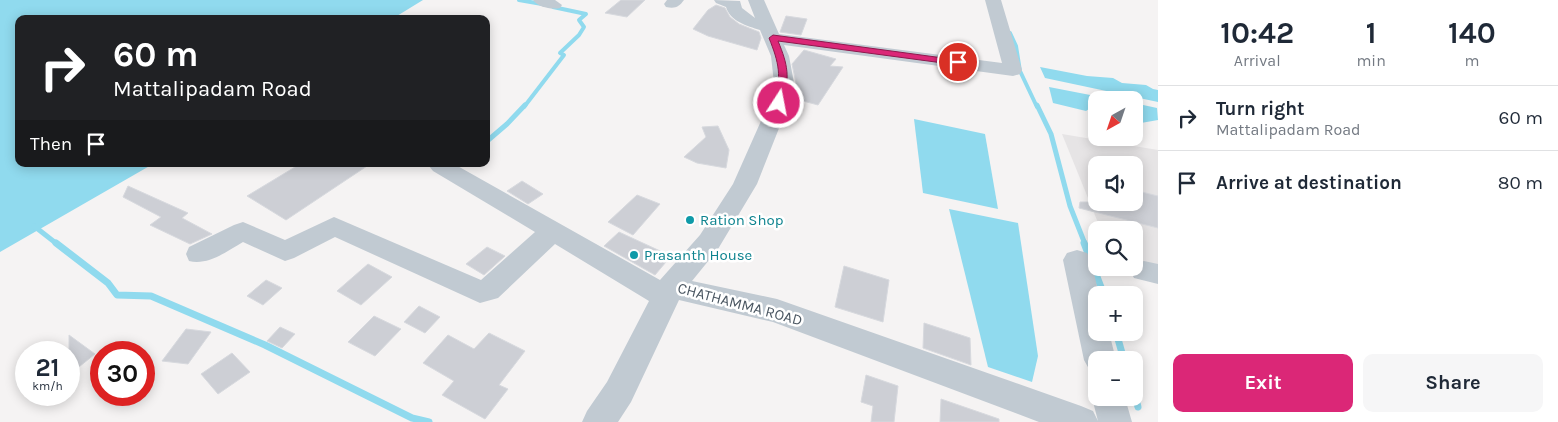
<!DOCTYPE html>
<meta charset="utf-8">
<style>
:root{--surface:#fff;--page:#f6f6f7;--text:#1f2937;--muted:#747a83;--line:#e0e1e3;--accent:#db2777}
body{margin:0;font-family:Karla,sans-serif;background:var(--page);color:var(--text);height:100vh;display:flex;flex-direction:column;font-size:19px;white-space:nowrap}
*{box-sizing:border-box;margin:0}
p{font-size:16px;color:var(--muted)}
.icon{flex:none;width:28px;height:28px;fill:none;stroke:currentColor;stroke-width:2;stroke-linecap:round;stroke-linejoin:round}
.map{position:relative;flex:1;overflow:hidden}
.side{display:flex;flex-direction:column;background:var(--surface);width:400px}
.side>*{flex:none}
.top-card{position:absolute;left:15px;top:15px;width:475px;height:152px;border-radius:10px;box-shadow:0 2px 12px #0003;background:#202124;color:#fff;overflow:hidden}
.needle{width:32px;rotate:220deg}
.tools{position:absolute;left:1088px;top:91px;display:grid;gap:10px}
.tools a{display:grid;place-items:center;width:55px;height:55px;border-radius:10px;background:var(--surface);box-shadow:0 2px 12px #0003;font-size:25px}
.speed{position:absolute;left:15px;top:341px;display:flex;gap:10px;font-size:25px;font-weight:700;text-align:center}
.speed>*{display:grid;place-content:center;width:65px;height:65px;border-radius:50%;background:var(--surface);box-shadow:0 2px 12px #0003;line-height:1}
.speed small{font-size:12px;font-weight:400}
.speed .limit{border:8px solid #d22;background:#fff;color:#111}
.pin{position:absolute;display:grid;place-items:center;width:42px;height:42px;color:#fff;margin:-21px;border:2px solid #fff;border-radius:50%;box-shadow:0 1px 5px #0007}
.me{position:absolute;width:55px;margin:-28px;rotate:11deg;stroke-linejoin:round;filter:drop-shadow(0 0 4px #0008)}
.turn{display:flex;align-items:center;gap:18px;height:105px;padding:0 15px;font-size:22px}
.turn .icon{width:65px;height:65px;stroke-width:2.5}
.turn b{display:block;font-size:35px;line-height:42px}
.then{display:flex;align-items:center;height:48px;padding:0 15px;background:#0003;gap:10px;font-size:19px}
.eta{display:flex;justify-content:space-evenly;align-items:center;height:85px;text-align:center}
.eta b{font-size:30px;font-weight:700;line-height:35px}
.primary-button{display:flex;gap:10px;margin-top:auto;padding:10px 15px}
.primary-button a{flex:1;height:58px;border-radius:10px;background:var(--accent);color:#fff;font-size:20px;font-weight:700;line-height:58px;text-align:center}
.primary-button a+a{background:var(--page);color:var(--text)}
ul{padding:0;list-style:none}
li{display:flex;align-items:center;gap:15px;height:65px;padding:0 15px;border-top:1px solid var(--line)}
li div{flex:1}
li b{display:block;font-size:19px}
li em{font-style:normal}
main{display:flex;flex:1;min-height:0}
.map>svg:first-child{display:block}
.education{fill:#e6e4e5;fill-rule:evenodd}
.water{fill:#90daee}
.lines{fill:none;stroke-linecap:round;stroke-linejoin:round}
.stream-far2{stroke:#90daee;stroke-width:4}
.stream-far1{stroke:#90daee;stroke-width:5}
.stream{stroke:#90daee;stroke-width:7}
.building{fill:#cdcfd5;stroke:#d7d9de}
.minor{fill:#c1cad2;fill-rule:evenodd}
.route{fill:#db2777;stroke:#8e194d}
.culture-dot{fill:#0f9aa8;stroke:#fff;stroke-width:2}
.labels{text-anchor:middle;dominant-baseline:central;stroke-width:5;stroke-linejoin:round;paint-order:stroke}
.culture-label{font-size:15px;fill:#0d838f;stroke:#fff;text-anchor:start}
.street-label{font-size:15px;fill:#4a5661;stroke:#fff}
</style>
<main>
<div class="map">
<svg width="1158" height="422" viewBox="0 0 1158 422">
<rect width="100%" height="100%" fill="#f5f3f3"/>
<path class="education" d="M1062,134L1158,150V268L1134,262V230H1101ZM1096,165H1134V202H1096Z"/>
<g class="water">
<polygon points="0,0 423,0 392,19 19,19 19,164 153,164 0,252"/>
<polygon points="1040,67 1087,76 1113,78 1122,83 1146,85 1153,89 1158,90 1158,102 1045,78"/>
<polygon points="1049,87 1116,100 1096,100 1096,104 1086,111 1053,103"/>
<polygon points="1134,103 1157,108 1158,120 1141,123 1134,120"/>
<polygon points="914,119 985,134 998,209 923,193"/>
<polygon points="949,209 1018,223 1038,356 1032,382 988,367"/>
</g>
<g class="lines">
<g class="stream-far2">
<polyline points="519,0 542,4"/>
<polyline points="1010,33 1016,46 1020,71 1037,107"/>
<polyline points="524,107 564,55 560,53 579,35 584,27 579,20 586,14 553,7"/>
</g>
<g class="stream-far1">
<polyline points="1037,105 1051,134 1070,206 1085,244"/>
<polyline points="486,142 507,124 525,105"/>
<polyline points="34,226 57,244"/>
</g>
<g class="stream">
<polyline points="56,243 108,283 117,295 151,296 265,345 412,418 429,422"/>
<polyline points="1084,243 1104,295"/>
<polyline points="1116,332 1124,360"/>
<polyline points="1134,392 1138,407"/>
</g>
</g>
<g class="building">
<polygon points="621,0 645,0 627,17 605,13"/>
<polygon points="716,5 725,8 730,17 739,24 759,32 761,38 757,50 708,36 693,29 708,10"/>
<polygon points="786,16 807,19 801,35 780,32"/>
<polygon points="804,50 836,59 830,66 843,67 818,105 792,98 796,83 792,64"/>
<polygon points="718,126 729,150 726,168 697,163 684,157 706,137 702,127"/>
<polygon points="300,164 370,164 286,220 247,196"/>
<polygon points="522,181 543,194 528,204 507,191"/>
<polygon points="128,186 188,213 182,218 212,234 190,244 150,225 161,217 123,197"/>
<polygon points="1134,190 1158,196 1158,228 1079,208 1080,202 1134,202"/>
<polygon points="637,195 660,204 633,235 608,222"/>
<polygon points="619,232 671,256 655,275 604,246"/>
<polygon points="487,247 505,256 484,275 466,264"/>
<polygon points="368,264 392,277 361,305 337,291"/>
<polygon points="844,266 889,280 883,322 835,307"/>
<polygon points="266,280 282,288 263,305 247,296"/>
<polygon points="419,306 440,317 425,333 404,322"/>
<polygon points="374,316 401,329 375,356 348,342"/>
<polygon points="924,323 970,338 971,365 923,348"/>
<polygon points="280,327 295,334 282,348 267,341"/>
<polygon points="186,329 211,332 188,364 162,361"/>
<polygon points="489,333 525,351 499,385 508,389 485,419 442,395 454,381 423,363 448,335 474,349"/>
<polygon points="69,335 95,354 69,375"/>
<polygon points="232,353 250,372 218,394 201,374"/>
<polygon points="866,375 898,386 894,422 871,422 873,406 861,402"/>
<polygon points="941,399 999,419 999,422 940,422"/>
</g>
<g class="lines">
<g class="minor">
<path d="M533,0H555L562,5L560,8C551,10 538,7 533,0Z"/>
<path d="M667,0H684C679,7 675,9 666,7L664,4Z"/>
<path d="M714,0L740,1L742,8L755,18L748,0H764L779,34L1002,63L985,0H1001L1022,70L1020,74L1013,76L784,45L789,56L794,83L789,103L757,184L718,249L692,281L777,299L1081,406L1093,411L1098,421L1092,398L1096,390V398H1125L1132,422H1039L773,322L679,300L631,402L618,422H582L587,411L607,382L649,301L555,244L498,298L480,303L335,237L294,258L285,261L243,242C227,251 208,266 189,261L186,254L189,247L234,225L243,222L285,240L334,217L481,280L535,232L433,171L429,166L431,164H454L660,280L700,235L733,184L769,103L774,83L771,56L760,30C747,26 730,21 726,7L716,3Z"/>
<polygon points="1077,250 1087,253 1091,260 1099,295 1096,295 1096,332 1109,332 1116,360 1096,360 1096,372 1089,369 1084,360 1063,260 1067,253"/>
<polygon points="1144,261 1158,264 1158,284 1134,278 1130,271 1134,264"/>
</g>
</g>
<path class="route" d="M773,35L958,60L962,62L958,65L778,41C788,65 790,77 783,103L779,105L774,103C782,76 779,63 769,38Z"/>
<g class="culture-dot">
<circle cx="690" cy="220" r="5"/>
<circle cx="634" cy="255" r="5"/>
</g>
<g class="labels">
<g class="culture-label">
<text x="700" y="220">Ration Shop</text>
<text x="644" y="255">Prasanth House</text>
</g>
<g class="street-label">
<text transform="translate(740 304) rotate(15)">CHATHAMMA ROAD</text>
</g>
</g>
</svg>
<div class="tools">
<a><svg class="needle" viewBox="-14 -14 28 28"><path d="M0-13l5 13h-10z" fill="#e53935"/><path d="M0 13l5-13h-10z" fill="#747a83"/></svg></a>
<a><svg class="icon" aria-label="sound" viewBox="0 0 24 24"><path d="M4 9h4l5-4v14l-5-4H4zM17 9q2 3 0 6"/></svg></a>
<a><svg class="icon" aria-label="search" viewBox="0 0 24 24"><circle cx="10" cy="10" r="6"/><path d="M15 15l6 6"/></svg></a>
<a>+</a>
<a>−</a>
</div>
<div class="speed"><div>21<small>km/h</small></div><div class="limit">30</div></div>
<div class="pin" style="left:958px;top:62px;background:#d93025"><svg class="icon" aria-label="arrive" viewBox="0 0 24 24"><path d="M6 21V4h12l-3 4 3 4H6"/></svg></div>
<svg class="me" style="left:779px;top:103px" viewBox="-20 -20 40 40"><circle r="17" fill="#db2777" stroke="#fff" stroke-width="3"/><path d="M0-11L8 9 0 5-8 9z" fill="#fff"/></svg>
<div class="top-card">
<div class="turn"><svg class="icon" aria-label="right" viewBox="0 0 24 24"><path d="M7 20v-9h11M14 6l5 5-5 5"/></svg><div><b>60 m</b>Mattalipadam Road</div></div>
<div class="then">Then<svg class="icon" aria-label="arrive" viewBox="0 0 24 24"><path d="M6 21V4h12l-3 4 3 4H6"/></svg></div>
</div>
</div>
<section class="side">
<div class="eta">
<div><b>10:42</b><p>Arrival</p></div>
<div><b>1</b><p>min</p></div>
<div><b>140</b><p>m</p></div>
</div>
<ul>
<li><svg class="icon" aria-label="right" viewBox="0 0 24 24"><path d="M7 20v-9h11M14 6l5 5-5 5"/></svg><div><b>Turn right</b><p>Mattalipadam Road</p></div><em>60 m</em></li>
<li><svg class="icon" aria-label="arrive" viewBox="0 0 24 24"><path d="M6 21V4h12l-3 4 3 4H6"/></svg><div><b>Arrive at destination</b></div><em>80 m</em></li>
</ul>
<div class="primary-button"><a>Exit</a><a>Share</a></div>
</section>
</main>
